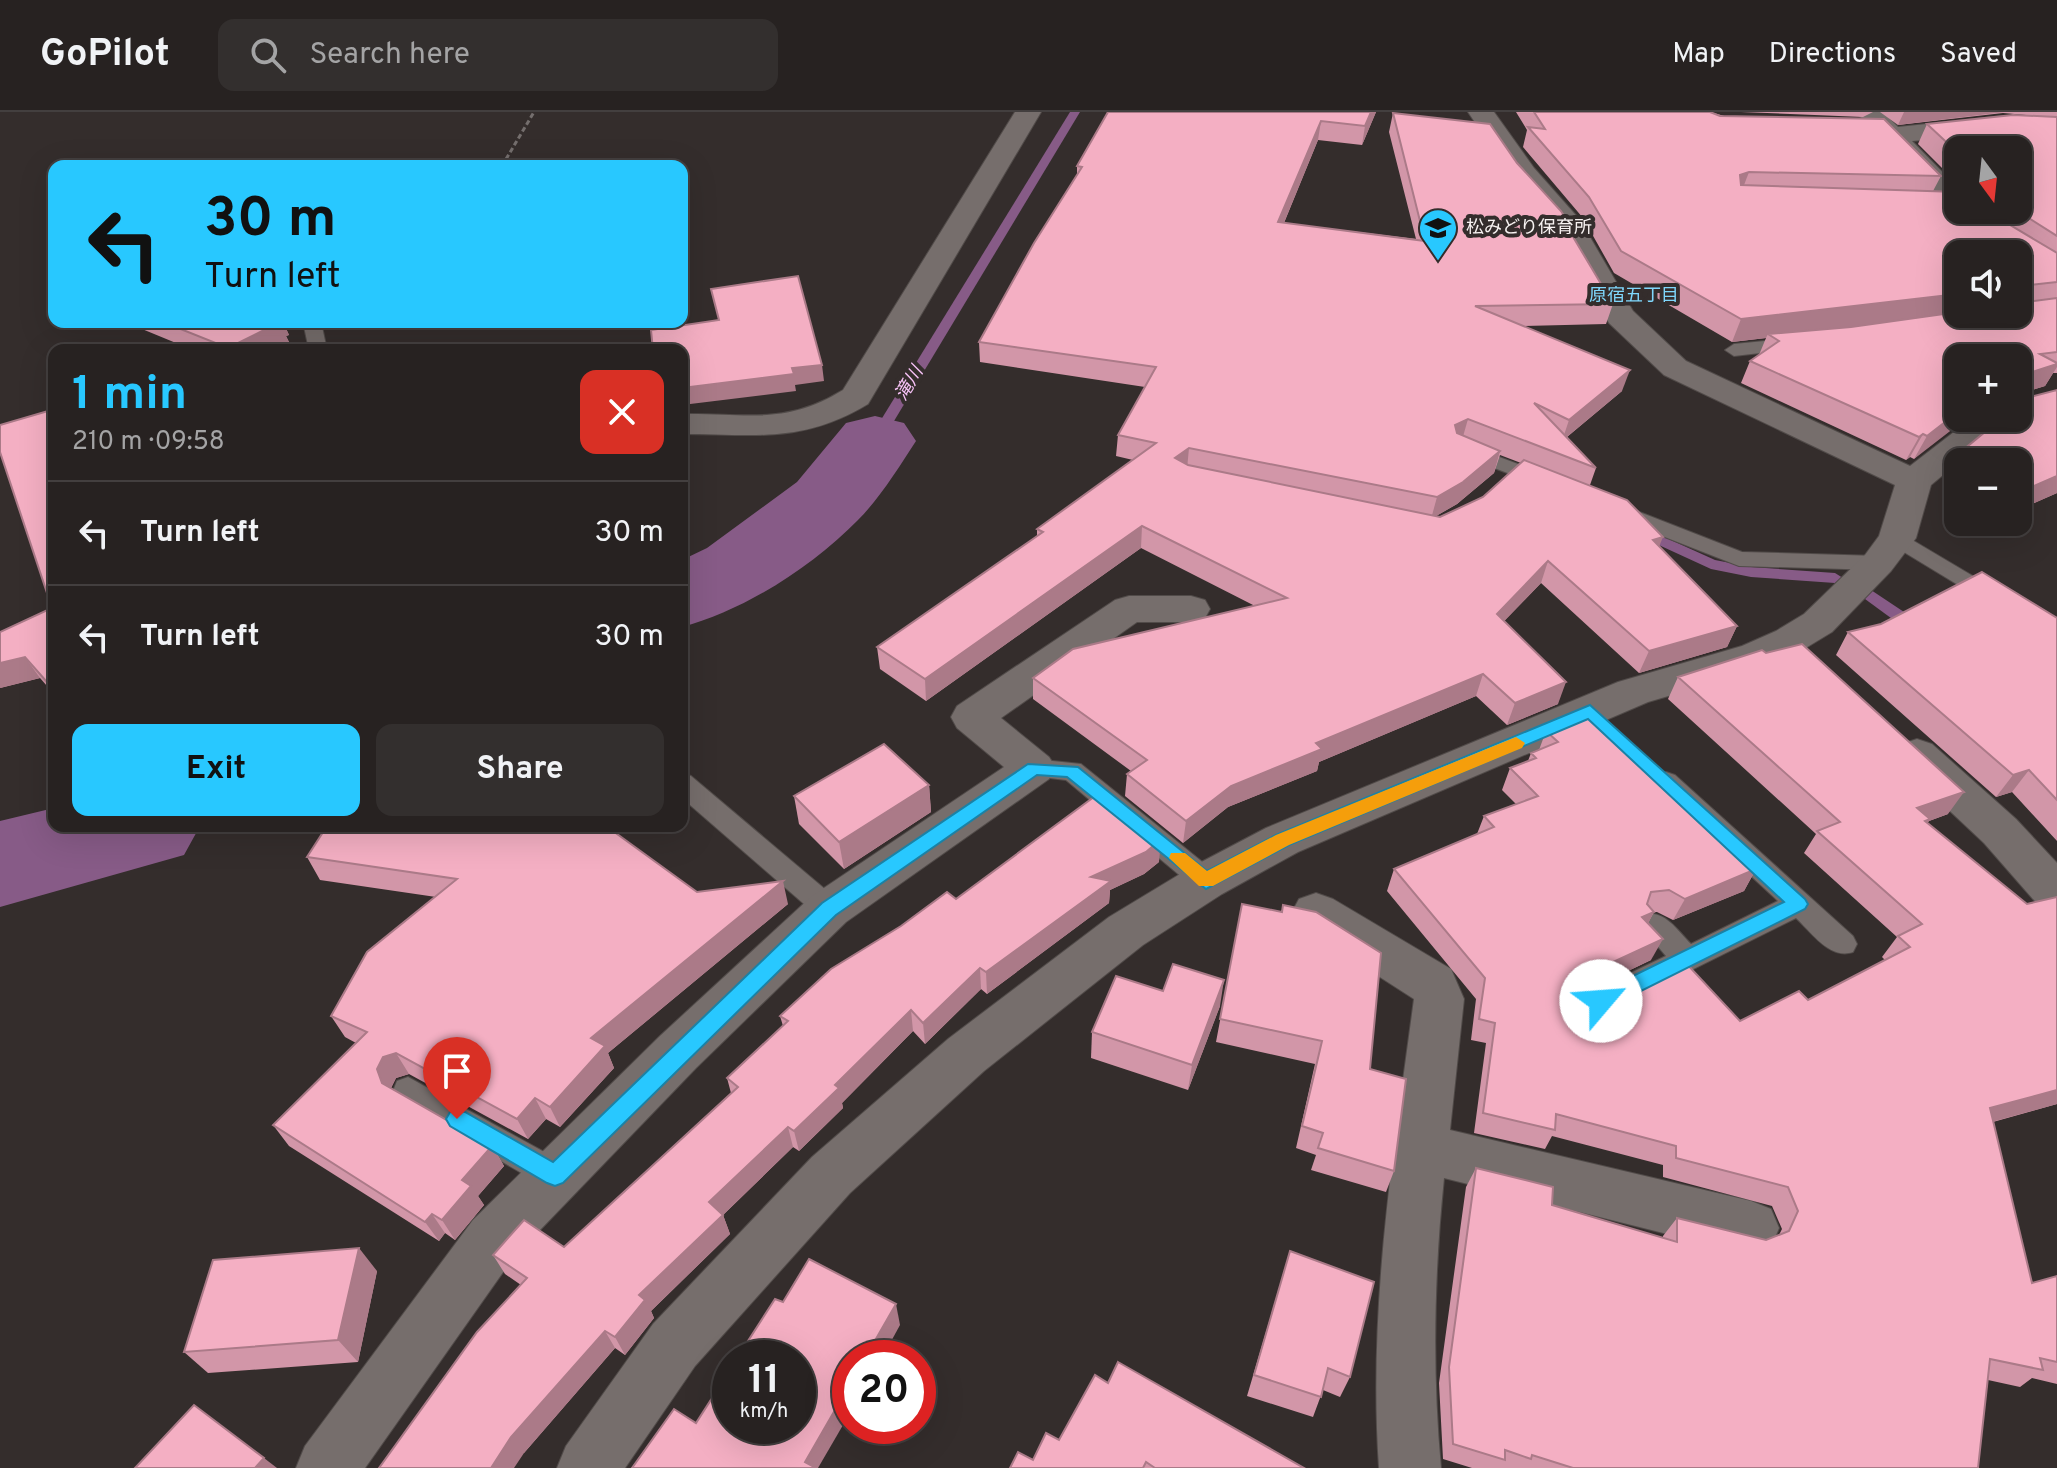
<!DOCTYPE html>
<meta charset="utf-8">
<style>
:root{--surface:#272221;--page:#332f2e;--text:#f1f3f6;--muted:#a4a4a5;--line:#433f3f;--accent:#28c8ff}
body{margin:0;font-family:Overpass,"Noto Sans JP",sans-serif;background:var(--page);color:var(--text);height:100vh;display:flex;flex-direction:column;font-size:30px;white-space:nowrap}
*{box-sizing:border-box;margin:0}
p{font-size:26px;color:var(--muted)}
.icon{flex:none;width:44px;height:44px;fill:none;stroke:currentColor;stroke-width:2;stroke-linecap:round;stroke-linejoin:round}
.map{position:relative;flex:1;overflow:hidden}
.panel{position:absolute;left:48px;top:232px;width:640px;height:488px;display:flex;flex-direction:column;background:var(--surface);border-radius:16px;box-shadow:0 8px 32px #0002,0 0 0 2px var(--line)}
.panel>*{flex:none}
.banner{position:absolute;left:48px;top:48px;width:640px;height:168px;border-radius:16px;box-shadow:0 8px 32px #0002,0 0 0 2px var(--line);background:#28c8ff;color:#111;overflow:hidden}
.needle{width:52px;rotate:165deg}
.buttons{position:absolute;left:1944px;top:24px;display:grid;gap:16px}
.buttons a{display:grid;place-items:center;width:88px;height:88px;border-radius:16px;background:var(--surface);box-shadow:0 8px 32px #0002,0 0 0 2px var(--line);font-size:40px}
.speed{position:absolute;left:712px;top:1228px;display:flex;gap:16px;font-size:40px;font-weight:700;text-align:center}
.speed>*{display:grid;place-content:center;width:104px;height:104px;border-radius:50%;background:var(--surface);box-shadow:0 8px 32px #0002,0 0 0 2px var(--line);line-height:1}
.speed small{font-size:20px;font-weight:400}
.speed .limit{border:12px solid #d22;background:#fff;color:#111}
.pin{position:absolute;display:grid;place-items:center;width:68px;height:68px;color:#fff;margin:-82px -34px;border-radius:50% 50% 50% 0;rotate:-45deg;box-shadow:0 0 8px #0007}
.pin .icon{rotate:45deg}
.me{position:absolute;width:88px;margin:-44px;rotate:63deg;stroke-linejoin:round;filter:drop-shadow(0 0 6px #0008)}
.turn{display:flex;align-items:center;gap:28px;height:168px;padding:0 24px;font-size:36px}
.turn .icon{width:104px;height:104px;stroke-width:2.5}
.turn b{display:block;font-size:56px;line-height:68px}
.round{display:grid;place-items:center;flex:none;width:84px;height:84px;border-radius:16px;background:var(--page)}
.head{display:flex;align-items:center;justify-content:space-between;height:136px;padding:0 24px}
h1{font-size:48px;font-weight:700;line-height:60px;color:var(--accent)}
.button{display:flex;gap:16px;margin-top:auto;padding:16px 24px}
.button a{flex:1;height:92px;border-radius:16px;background:var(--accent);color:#111;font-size:32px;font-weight:700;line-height:92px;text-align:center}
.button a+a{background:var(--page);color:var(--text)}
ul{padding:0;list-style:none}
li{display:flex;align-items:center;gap:24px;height:104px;padding:0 24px;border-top:2px solid var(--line)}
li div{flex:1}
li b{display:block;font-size:30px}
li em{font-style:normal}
header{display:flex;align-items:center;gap:48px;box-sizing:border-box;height:112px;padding:0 40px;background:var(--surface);border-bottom:2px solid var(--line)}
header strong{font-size:38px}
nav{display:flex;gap:44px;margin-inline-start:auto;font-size:28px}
.search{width:560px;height:72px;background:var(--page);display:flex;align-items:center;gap:20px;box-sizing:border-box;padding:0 28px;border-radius:16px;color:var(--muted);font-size:30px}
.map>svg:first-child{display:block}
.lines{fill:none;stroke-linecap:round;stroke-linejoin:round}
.stream{fill:#875b87;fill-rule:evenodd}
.river{fill:#875b87;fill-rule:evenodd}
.service-casing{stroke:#514b49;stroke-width:2}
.minor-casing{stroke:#514b49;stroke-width:2}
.path{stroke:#746e6d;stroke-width:3;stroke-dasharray:5 3;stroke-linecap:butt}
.service{fill:#766e6c;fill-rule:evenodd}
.minor{fill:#766e6c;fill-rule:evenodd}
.wall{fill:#d296a8;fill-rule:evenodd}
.shaded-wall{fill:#ab7a88}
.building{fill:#f4afc3;stroke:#ab7a88;stroke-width:2}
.route{fill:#28c8ff;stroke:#1a82a6;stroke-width:2}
.slow{fill:#f59e0b}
.labels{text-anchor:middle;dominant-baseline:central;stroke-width:8;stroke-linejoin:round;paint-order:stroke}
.far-poi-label{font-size:18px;fill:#f7f2f1;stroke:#342d2c;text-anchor:start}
.far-neighbourhood-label{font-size:18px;fill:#7fd7fc;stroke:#342d2c}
.far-water-label{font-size:18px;font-style:italic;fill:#f8c3f8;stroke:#342d2c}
</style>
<header>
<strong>GoPilot</strong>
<div class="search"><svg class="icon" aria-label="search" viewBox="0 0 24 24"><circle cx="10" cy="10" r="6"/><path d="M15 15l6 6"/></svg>Search here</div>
<nav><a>Map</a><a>Directions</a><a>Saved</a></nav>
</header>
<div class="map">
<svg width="2057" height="1356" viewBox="0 0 2057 1356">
<rect width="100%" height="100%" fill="#342d2c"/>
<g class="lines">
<g class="stream">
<polygon points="1070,0 1080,0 882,329 880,332 870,332 868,329"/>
<polygon points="1642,415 1715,448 1751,455 1835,461 1843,466 1835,471 1751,465 1711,457 1637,423 1637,417"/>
<polygon points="1871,478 1922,512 1924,516 1922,520 1910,520 1865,487 1863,483"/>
</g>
<g class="river">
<path d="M875,304L904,311L916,329C899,355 880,386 858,408C812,455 745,498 682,515V448L707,436L797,370L846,311Z"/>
<polygon points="54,696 54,714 200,714 184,743 0,795 0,709"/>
</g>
<defs>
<g id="service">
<polygon points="303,210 321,210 327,238 309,238"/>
<polygon points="1796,226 1803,228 1803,236 1734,244 1725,238 1734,232"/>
<polygon points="1467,333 1553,365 1556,369 1553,373 1539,373 1460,343 1457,339"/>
<polygon points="1619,392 1742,440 1878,444 1889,451 1878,458 1739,454 1611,404 1608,399"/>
<polygon points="1897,419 2057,514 2057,533 1889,431 1886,426 1889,421"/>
<polygon points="1034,647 1081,652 1216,761 1220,769 1216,777 1206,780 1196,777 1066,668 1025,663 1021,656 1025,649"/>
<path d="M1666,660L1675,663L1853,824L1857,832L1853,840C1830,848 1812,821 1796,806L1611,898L1601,901L1591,898L1586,889L1591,880L1666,844L1638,811L1642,803C1664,796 1677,818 1691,832L1778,789L1657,677L1653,670L1657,663Z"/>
<polygon points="682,661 691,664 839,789 843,797 839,805 829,808 819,805 682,686"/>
<polygon points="408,965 566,1052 571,1063 566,1074 555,1078 544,1074 397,989 393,979 397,969"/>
</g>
<g id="minor">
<path d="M1015,0H1041L868,292C802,332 754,322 682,322V302C747,301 784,314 843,278Z"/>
<polygon points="1468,0 1494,0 1534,56 1580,108 1633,199 1686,249 1910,354 1972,306 2011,306 1931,373 1916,426 1891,459 1832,520 1804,537 1770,554 1648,590 1298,740 1222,782 1143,833 984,959 850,1081 695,1254 625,1356 557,1356 566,1334 653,1212 812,1045 948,927 1109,805 1190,756 1266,716 1618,570 1742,534 1776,519 1804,502 1865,443 1879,424 1895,373 1664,263 1609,211 1558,117 1514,68"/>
<polygon points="1856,0 1883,0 1898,15 2003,4 2057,7 2057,23 2003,20 1912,29 1958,76 1958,98 1967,98 1948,98"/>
<polygon points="1129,484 1191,484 1205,488 1210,497 1205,506 1191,510 1137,510 1001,606 1049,645 1056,656 1049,667 846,810 696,956 513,1146 365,1356 296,1356 305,1334 473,1108 660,924 812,784 1004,655 957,616 951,605 957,594 1115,488"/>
<polygon points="1917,627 1932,632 2016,707 2057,751 2057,801 2040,795 1984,731 1902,654 1895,643 1902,632"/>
<path d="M1316,781L1333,787L1451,857L1464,887L1450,1018L1751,1089L1771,1097L1779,1116L1771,1135L1751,1143L1444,1066C1434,1163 1432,1259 1441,1356H1379C1368,1196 1393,1045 1414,887L1299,813L1292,800L1299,787Z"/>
</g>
</defs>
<use href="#service" class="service-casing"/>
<use href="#minor" class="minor-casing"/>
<polyline class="path" points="502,54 534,0"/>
<use href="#service" class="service"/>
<use href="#minor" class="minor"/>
</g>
<g class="wall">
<path d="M1108,0H1376L1362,33L1318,28L1284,111L1416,127L1389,20L1393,1L1517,51L1568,110L1567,114L1613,192L1606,212L1522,214L1622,279L1567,325L1596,356L1590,373L1659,434L1737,514L1727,535L1639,561L1541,471L1504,509L1558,592L1507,613L1476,584L1319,650L1317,659L1228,695L1183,731L1125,684L1127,662L1131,659L1033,587V566L1255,494L1141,436L926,589L880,557L877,535L1037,424V417L1133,348L1116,344L1118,323L1145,275L980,250L979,230L1077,63V54ZM1500,343L1521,351L1483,385L1440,405L1436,404L1457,392L1494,361Z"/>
<path d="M1516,0H1710L1941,64L1933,79L1958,98H2018L1958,38V72L1918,32L1927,12L2026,3L2003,1L1898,13L1880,0H2057V261H2053L2045,274L2029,279L2030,285L2057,278V381L2018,398V350H1958V375L1944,366L1957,343L2018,306V246L1958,306L1914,347L1910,345L1906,348L1741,271L1750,249L1759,243L1766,226L1732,230L1614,161L1583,106L1523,35L1527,18ZM2018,142V202H1958Z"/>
<polygon points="1741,0 1873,0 1863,5"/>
<polygon points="125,210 283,210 289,223 286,224 289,230 274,238 193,238"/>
<polygon points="54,299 54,582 40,566 0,576 52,496"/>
<polygon points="2057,506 2057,729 2012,680 1996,685 1836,543 1848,520"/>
<polygon points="1678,565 1948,702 1929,709 1927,711 2057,992 1993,1010 2032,1171 2057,1164 2057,1272 2032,1266 2020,1275 1988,1268 1978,1356 1472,1356 1443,1347 1439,1271 1466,1075 1476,1056 1552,1093 1663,1126 1663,1124 1677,1106 1766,1128 1779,1123 1782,1117 1772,1094 1663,1065 1663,1053 1552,1024 1545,1037 1474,1021 1486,931 1471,928 1476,887 1387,779 1394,757 1477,722 1484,704 1516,692 1502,678 1510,656 1528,649 1531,641 1539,638 1546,619 1756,757 1744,779 1673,808 1657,800 1654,800 1648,811 1651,848 1597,874 1599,879 1611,883 1740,909 1808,888 1885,848 1882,845 1897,825 1804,741 1816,722 1668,587"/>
<polygon points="929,673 931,700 844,757 799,712 794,684"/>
<polygon points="307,745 697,780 788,792 608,941 614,956 560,1015 546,1007 528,1027 409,962 396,966 391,976 492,1034 504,1054 478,1084 484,1093 455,1128 445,1121 439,1129 289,1034 273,1013 356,931 345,925 331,904 436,785 320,768"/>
<polygon points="1159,750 1144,762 1110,778 1109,791 987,882 981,877 925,932 913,919 842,991 843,996 799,1039 793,1035 723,1103 730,1122 651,1199 654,1206 625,1243 615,1236 524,1341 521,1173 505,1162 493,1143 564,1135 731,981 727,966 783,914 780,904 956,787"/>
<polygon points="1242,792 1282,800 1283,793 1370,957 1394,1059 1386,1080 1311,1058 1316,1043 1296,1036 1315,952 1216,930"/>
<polygon points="1220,894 1188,978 1091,946 1092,920"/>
<polygon points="1290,1139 1350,1265 1340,1285 1323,1278 1313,1305 1247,1284"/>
<polygon points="377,1159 358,1250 208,1261 184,1240"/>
<polygon points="1108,1271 1304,1356 1010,1356 1033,1348 1059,1328"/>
</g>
<g class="shaded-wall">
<polygon points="1371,0 1376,0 1362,33 1365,14"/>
<polygon points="1904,0 2004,0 1898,13"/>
<polygon points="1321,9 1318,28 1276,130 1278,110"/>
<polygon points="1749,60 1741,81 1740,63"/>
<polygon points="1958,182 1958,202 1772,225 1768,222 1766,226 1732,230 1741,207"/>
<polygon points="275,210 283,210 289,223 286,224 289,230 274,238 229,238 228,236"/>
<polygon points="2057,252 2057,255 2045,274 2022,281 2029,261"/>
<polygon points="822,253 824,269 795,273 796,279 682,293 682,276 792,256"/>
<polygon points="1630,258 1622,279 1562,329 1569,308"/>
<polygon points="1958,300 1958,306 1967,306 1914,347 1927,324"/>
<polygon points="1468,307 1462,328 1449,334 1455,313"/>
<polygon points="1923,322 1910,345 1906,348 1919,325"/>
<polygon points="1189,336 1187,357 1175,346"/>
<polygon points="1500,339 1494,361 1457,392 1431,407 1437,385"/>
<polygon points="2057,364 2057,381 2018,398 2018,381"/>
<polygon points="1142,414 1141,436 926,589 925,567"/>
<polygon points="1663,425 1654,447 1653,428"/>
<polygon points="1548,449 1541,471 1490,524 1497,502"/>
<polygon points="1737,514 1727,535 1639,561 1649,539"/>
<polygon points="25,545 40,566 0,576 0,551"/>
<polygon points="1483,562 1476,584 1319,650 1317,659 1228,695 1183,731 1186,709 1231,674 1316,631"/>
<polygon points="1566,570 1558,592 1507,613 1515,591"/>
<polygon points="2029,658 2012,680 1996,685 2013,663"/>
<polygon points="929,673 931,700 844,757 839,730"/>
<polygon points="1964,680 1948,702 1929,709 1914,729 1917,696"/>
<polygon points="1161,727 1159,750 1144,762 1110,778 1109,791 987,882 986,860 1091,765"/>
<polygon points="1756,757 1744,779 1673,808 1685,787"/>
<polygon points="783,769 788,792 608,941 614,956 560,1015 550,995 591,926"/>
<polygon points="1654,800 1643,821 1642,805"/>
<polygon points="1663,827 1651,848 1590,877 1600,856"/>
<polygon points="980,856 981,877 925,932 923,911"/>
<polygon points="1224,868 1220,894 1188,978 1192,953"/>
<polygon points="911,898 913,919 842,991 843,996 799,1039 794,1019 835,973"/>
<polygon points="396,941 409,962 396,966 390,978 382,971 377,957 383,945"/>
<polygon points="2057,978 2057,992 1970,1016 1990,996"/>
<polygon points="535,986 546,1007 528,1027 517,1007"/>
<polygon points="788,1015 793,1035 723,1103 730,1122 651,1199 654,1206 625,1243 615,1225 639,1183 709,1090"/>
<polygon points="492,1034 504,1054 478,1084 484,1093 455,1128 442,1108 462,1068"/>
<polygon points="432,1102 445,1121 439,1129 425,1110"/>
<polygon points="359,1136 377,1159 358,1250 338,1228"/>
<polygon points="896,1192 900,1213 882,1246 865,1246"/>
<polygon points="605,1219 615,1236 524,1341 514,1356 491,1356 511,1325"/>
<polygon points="850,1272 850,1301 818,1356 807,1356 805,1350"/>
<polygon points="264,1346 277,1356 255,1356"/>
</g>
<g class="building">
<polygon points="1108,0 1371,0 1365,14 1321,9 1278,110 1425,129 1393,1 1490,12 1517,51 1561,99 1568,110 1563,108 1613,192 1475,194 1630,258 1569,308 1534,291 1596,356 1468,307 1455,313 1457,321 1500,339 1463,370 1437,385 1189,336 1175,346 1188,353 1440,405 1483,385 1524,348 1627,388 1663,425 1653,428 1737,514 1649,539 1548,449 1497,502 1566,570 1515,591 1483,562 1316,631 1322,637 1231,674 1186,709 1127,662 1147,648 1033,566 1073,537 1287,486 1142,414 925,567 877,535 1043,420 1037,417 1156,331 1118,323 1156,255 979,230 1034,131 1082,55 1077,54"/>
<polygon points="1534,0 1710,0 1720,4 1884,7 1941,64 1749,60 1740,63 1741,73 1958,80 1958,98 1985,98 2057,141 2057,170 2030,173 2027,177 2018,177 2018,142 1958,142 1958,182 1741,207 1621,139 1589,85 1528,15 1545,17"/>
<polygon points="2013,3 2057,5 2057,124 2016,98 2018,98 2018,38 1958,38 1958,41 1927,12"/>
<polygon points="798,164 822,253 792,256 794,262 682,276 682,238 653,238 651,218 719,208 711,177"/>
<polygon points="2057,186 2057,240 2040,242 2057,251 2057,252 2029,261 2030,285 2057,278 2057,364 2018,381 2018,350 1968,350 1957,343 2002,306 2018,306 2018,293 2026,286 2027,281 2018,281 2018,246 1958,246 1958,300 1927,324 1923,322 1919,325 1750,249 1779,229 1768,222 1851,215 1958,200 1958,202 2018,202 2018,191"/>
<polygon points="163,210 280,210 228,236"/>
<polygon points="48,299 54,299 54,578 25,545 0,551 0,520 52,496 0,340 0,313"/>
<polygon points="1982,460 2057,506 2057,688 2029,658 2013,663 1848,520 1881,512"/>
<polygon points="1802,532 1964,680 1917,696 1930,707 1925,709 2027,792 2057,785 2057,978 1990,996 2032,1171 2057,1164 2057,1250 2040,1246 2043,1258 1990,1247 1978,1356 1573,1356 1532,1343 1531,1347 1505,1338 1505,1348 1453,1332 1449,1255 1476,1056 1553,1075 1552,1093 1677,1130 1677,1106 1766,1128 1789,1119 1798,1099 1788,1075 1676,1046 1676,1034 1556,1002 1555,1018 1483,1001 1495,911 1479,907 1485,866 1394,757 1494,715 1484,704 1538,684 1510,656 1536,646 1531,641 1558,630 1546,619 1595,598 1756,757 1685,787 1669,778 1651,780 1647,792 1654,800 1642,805 1663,827 1600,856 1594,867 1599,879 1611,883 1623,880 1685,850 1740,909 1799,879 1808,888 1910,835 1898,824 1922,812 1817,719 1840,710 1678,565 1762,538 1766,541"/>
<polygon points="884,632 929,673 839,730 794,684"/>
<polygon points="1102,679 1161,727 1146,740 1091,765 1111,769 986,860 980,856 923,911 911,898 835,973 839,976 794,1019 788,1015 709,1090 723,1103 639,1183 645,1188 615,1225 605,1219 511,1325 491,1356 379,1356 477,1220 527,1166 493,1143 524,1108 564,1135 738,975 727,966 788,909 780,904 831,857 901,814 947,780 956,787"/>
<polygon points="327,714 606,714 697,780 783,769 591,926 605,934 550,995 535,986 517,1007 396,941 383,945 377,957 382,971 492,1034 462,1068 471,1074 442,1108 432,1102 425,1110 273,1013 367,920 331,904 367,840 457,767 307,745"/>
<polygon points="1242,792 1282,800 1283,793 1316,800 1381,841 1370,957 1406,967 1394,1059 1318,1036 1323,1021 1302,1014 1322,929 1220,907"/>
<polygon points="1173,852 1224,868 1192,953 1092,920 1116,864 1163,879"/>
<polygon points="359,1136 338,1228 184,1240 213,1148"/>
<polygon points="1290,1139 1374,1170 1350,1265 1328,1256 1321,1285 1254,1263"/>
<polygon points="809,1147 896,1192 865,1246 850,1246 850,1272 805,1350 816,1356 632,1356 674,1297 696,1311 730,1258 730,1314 798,1314 798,1246 737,1246 775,1187 783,1190"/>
<polygon points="1118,1250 1304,1356 1155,1356 1146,1350 1143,1356 1010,1356 1018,1340 1033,1348 1046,1321 1059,1328 1095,1263 1108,1271"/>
<polygon points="194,1293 264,1346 255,1356 135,1356"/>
</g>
<polygon class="route" points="1590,593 1805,787 1808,792 1805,797 1609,895 1594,895 1591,889 1594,883 1784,790 1588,607 1289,733 1206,777 1067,665 1037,663 836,803 563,1071 555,1074 547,1071 450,1014 446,1007 450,1000 457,998 465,1000 553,1050 822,791 1028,652 1078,655 1207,759 1276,723"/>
<polygon class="slow" points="1516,625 1525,631 1522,636 1289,733 1213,774 1199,774 1169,746 1171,741 1185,741 1207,759 1276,723"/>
<defs>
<symbol id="school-pin" viewBox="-11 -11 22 30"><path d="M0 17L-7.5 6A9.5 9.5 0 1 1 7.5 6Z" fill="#28c8ff" stroke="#342d2c"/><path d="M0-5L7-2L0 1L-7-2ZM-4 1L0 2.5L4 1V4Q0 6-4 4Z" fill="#111"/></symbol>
</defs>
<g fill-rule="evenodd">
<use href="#school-pin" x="1416" y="94" width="44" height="60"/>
</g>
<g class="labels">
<g class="far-poi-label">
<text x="1466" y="116">松みどり保育所</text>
</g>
<g class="far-neighbourhood-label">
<text x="1634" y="184">原宿五丁目</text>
</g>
<g class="far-water-label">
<text transform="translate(910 272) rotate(-59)">滝川</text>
</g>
</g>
</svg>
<div class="buttons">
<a><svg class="needle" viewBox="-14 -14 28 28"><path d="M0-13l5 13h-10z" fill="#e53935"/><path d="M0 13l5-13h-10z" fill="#a4a4a5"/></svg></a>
<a><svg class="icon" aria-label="sound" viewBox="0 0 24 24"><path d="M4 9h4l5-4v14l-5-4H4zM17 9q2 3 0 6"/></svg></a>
<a>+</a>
<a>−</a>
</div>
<div class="speed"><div>11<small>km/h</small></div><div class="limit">20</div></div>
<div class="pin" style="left:457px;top:1007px;background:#d93025"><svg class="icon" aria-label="arrive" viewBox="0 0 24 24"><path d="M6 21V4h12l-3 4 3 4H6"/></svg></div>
<svg class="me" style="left:1601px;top:889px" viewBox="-20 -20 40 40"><circle r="19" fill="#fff"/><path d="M0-13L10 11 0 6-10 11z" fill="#28c8ff"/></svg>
<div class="banner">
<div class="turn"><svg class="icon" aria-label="left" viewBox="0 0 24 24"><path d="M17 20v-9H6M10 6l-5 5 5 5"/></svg><div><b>30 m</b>Turn left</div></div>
</div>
<section class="panel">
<div class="head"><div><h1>1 min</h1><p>210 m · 09:58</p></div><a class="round" style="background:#d93025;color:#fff"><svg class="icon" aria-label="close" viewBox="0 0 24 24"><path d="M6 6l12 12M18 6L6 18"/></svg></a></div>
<ul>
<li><svg class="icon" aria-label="left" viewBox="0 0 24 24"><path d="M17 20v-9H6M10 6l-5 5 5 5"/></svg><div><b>Turn left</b></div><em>30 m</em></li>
<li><svg class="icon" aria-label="left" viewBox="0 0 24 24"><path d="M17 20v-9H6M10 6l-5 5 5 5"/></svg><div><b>Turn left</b></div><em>30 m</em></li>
</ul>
<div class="button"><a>Exit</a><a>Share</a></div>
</section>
</div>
